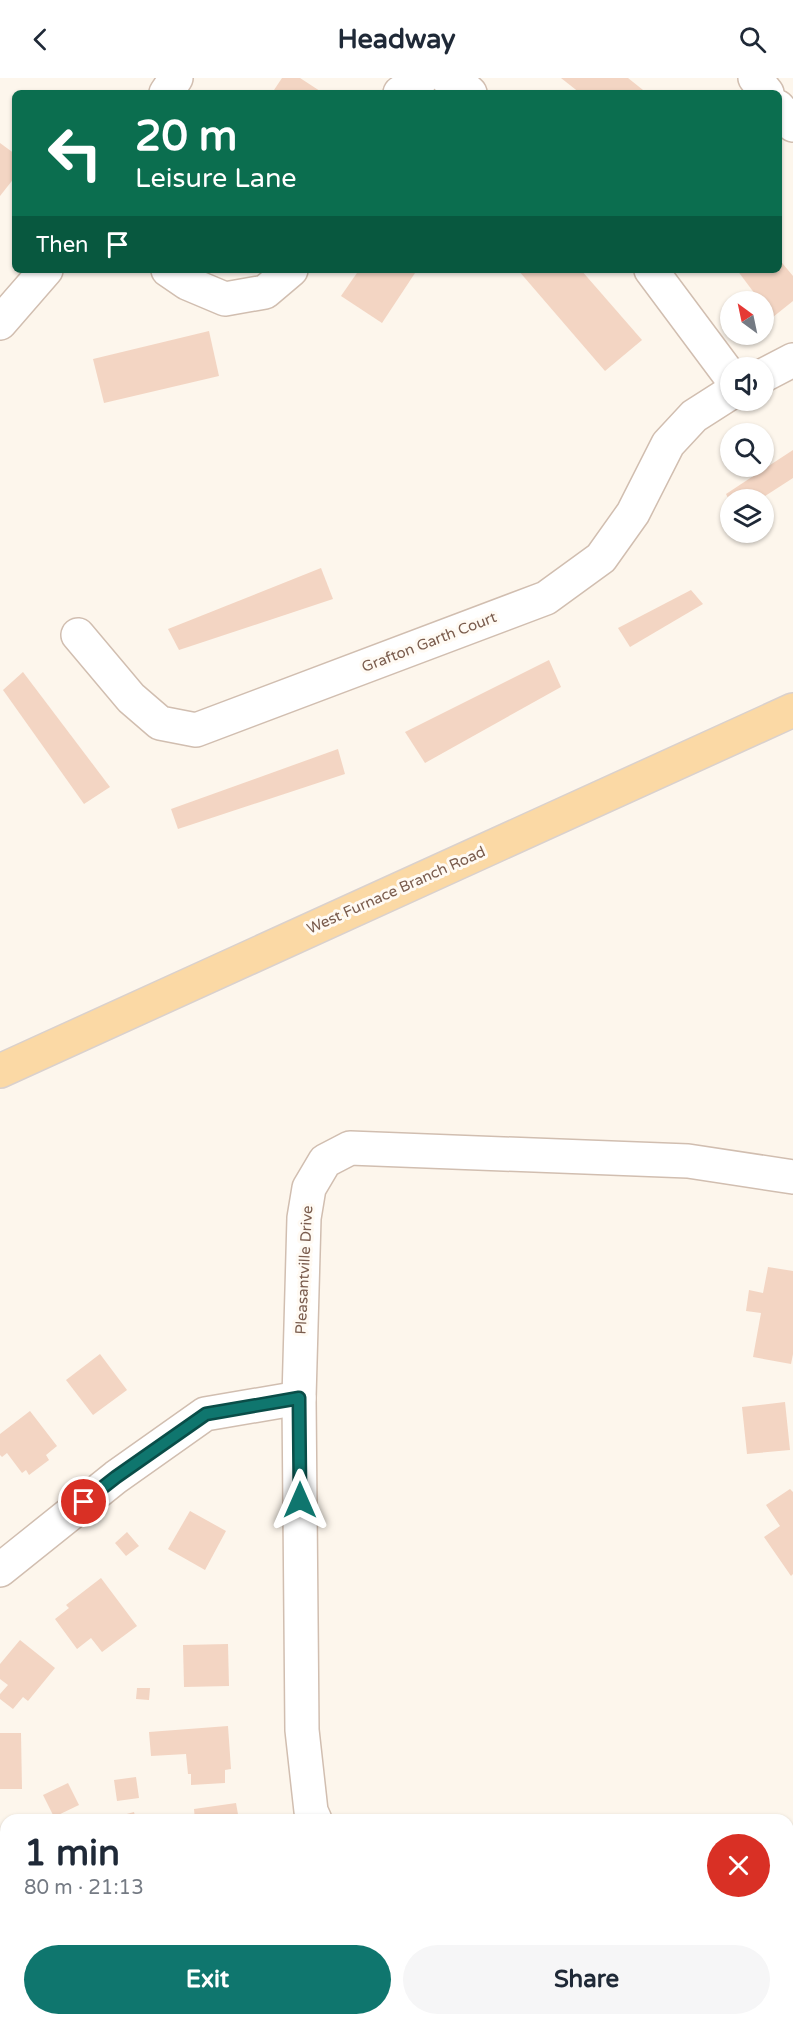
<!DOCTYPE html>
<meta charset="utf-8">
<style>
:root{--surface:#fff;--page:#f6f6f7;--text:#1f2937;--muted:#747a83;--accent:#0f766e}
body{margin:0;font-family:"Varela Round",sans-serif;background:var(--page);color:var(--text);height:100vh;display:flex;flex-direction:column;font-size:22px;white-space:nowrap}
*{box-sizing:border-box;margin:0}
p{font-size:20px;color:var(--muted)}
.icon{flex:none;width:33px;height:33px;fill:none;stroke:currentColor;stroke-width:2;stroke-linecap:round;stroke-linejoin:round}
.map{position:relative;flex:1;overflow:hidden}
.details{position:absolute;left:0px;top:1736px;width:794px;height:212px;display:flex;flex-direction:column;background:var(--surface);border-radius:18px 18px 0 0;box-shadow:0 2px 4px #0004}
.details>*{flex:none}
.banner{position:absolute;left:12px;top:12px;width:770px;height:183px;border-radius:9px;box-shadow:0 2px 4px #0004;background:#0b6e4f;color:#fff;overflow:hidden}
.needle{width:39px;rotate:327deg}
.tools{position:absolute;left:720px;top:213px;display:grid;gap:12px}
.tools a{display:grid;place-items:center;width:54px;height:54px;border-radius:50%;background:var(--surface);box-shadow:0 2px 4px #0004;font-size:30px}
.pin{position:absolute;display:grid;place-items:center;width:51px;height:51px;color:#fff;margin:-26px;border:3px solid #fff;border-radius:50%;box-shadow:0 2px 6px #0007}
.me{position:absolute;width:66px;margin:-33px;rotate:0deg;stroke-linejoin:round;filter:drop-shadow(0 0 4px #0008)}
.turn{display:flex;align-items:center;gap:21px;height:126px;padding:0 24px;font-size:27px}
.turn .icon{width:78px;height:78px;stroke-width:2.5}
.turn b{display:block;font-size:42px;line-height:51px}
.then{display:flex;align-items:center;height:57px;padding:0 24px;background:#0003;gap:12px;font-size:22px}
.round{display:grid;place-items:center;flex:none;width:63px;height:63px;border-radius:32px;background:var(--page)}
.summary{display:flex;align-items:center;justify-content:space-between;height:102px;padding:0 24px}
h1{font-size:36px;font-weight:700;line-height:45px}
.action{display:flex;gap:12px;margin-top:auto;padding:12px 24px}
.action a{flex:1;height:69px;border-radius:36px;background:var(--accent);color:#fff;font-size:24px;font-weight:700;line-height:69px;text-align:center}
.action a+a{background:var(--page);color:var(--text)}
header{display:flex;justify-content:space-between;align-items:center;height:78px;padding:0 24px;background:var(--surface);font-size:27px;font-weight:700}
.map>svg:first-child{display:block}
.building{fill:#f3d5c3}
.lines{fill:none;stroke-linecap:round;stroke-linejoin:round}
.minor-casing{stroke:#d1beb0;stroke-width:36}
.major-casing{stroke:#dad1cd;stroke-width:36}
.minor{stroke:#fff;stroke-width:33}
.major{stroke:#fbd9a5;stroke-width:33}
.route-casing{stroke:#0a4d48;stroke-width:15}
.route{stroke:#0f766e;stroke-width:10}
.labels{text-anchor:middle;dominant-baseline:central;stroke-width:6;stroke-linejoin:round;paint-order:stroke}
.street-label{font-size:15px;fill:#7a5c4d;stroke:#fffaf3}
</style>
<header><svg class="icon" aria-label="back" viewBox="0 0 24 24"><path d="M15 5l-7 7 7 7"/></svg>Headway<svg class="icon" aria-label="search" viewBox="0 0 24 24"><circle cx="10" cy="10" r="6"/><path d="M15 15l6 6"/></svg></header>
<div class="map">
<svg width="793" height="1946" viewBox="0 0 793 1946">
<rect width="100%" height="100%" fill="#fdf6ec"/>
<g class="building">
<polygon points="282,0 300,0 323,15 272,15"/>
<polygon points="561,0 628,0 643,12 641,15 580,15"/>
<polygon points="0,65 15,76 15,99 0,118"/>
<polygon points="778,180 793,198 793,223 773,239 764,224 761,224 737,192 778,192"/>
<polygon points="359,192 417,192 382,245 341,218"/>
<polygon points="518,192 581,192 642,262 605,293"/>
<polygon points="209,253 219,298 104,325 93,281"/>
<polygon points="793,372 793,400 759,422 729,422 726,416"/>
<polygon points="321,490 333,521 179,572 168,551"/>
<polygon points="691,512 703,526 630,569 618,550"/>
<polygon points="549,582 561,609 425,685 405,654"/>
<polygon points="23,594 110,709 84,726 3,612"/>
<polygon points="338,671 345,696 178,751 171,731"/>
<polygon points="768,1189 793,1193 793,1276 791,1286 753,1279 761,1235 746,1233 749,1212 763,1215"/>
<polygon points="100,1276 127,1312 93,1337 66,1302"/>
<polygon points="785,1324 790,1372 747,1376 742,1329"/>
<polygon points="30,1333 57,1368 46,1377 49,1382 29,1397 26,1392 22,1395 7,1375 2,1379 0,1377 0,1356"/>
<polygon points="790,1411 793,1414 793,1496 791,1498 764,1459 780,1448 766,1427"/>
<polygon points="190,1433 226,1453 205,1492 168,1471"/>
<polygon points="127,1454 139,1468 126,1478 115,1465"/>
<polygon points="101,1500 137,1548 102,1574 91,1560 77,1571 55,1541 69,1530 66,1527"/>
<polygon points="20,1562 55,1590 28,1623 23,1619 13,1631 0,1621 0,1616 8,1607 0,1601 0,1586"/>
<polygon points="228,1566 229,1608 184,1609 183,1567"/>
<polygon points="137,1610 150,1610 149,1622 136,1621"/>
<polygon points="228,1648 231,1691 225,1692 225,1705 191,1707 191,1696 188,1696 186,1676 151,1678 149,1654"/>
<polygon points="0,1655 21,1655 22,1711 0,1711"/>
<polygon points="136,1699 139,1720 117,1723 114,1702"/>
<polygon points="68,1705 79,1727 54,1739 43,1717"/>
<polygon points="236,1725 239,1742 195,1742 194,1731"/>
<polygon points="134,1734 136,1742 116,1742 116,1739"/>
<polygon points="143,1941 161,1941 164,1946 134,1946"/>
<polygon points="327,1941 341,1941 346,1946 322,1946"/>
<polygon points="548,1941 572,1941 566,1946 553,1946"/>
</g>
<g class="lines">
<defs>
<g id="minor">
<polyline points="447,0 461,7 470,15"/>
<polyline points="755,0 767,15"/>
<polyline points="166,15 176,0"/>
<polyline points="400,15 422,0"/>
<polyline points="778,29 793,47"/>
<polyline points="168,192 187,205 225,221 265,214 291,192"/>
<polyline points="651,192 730,298"/>
<polyline points="0,245 46,192"/>
<polyline points="764,297 793,282"/>
<polyline points="78,557 131,620 160,645 196,652 546,520 601,480 633,435 668,366 694,338 730,315"/>
<polyline points="0,1492 116,1399 205,1336 299,1320"/>
<polyline points="315,1742 311,1733 302,1652 299,1320 304,1140 309,1110 325,1083 350,1070 688,1083 793,1099"/>
<polyline points="0,1890 6,1902"/>
<polyline points="26,1941 29,1946"/>
<polyline points="448,1941 452,1946"/>
</g>
<polyline id="major" points="0,993 793,632"/>
</defs>
<use href="#minor" class="minor-casing"/>
<use href="#major" class="major-casing"/>
<use href="#minor" class="minor"/>
<use href="#major" class="major"/>
</g>
<g class="lines">
<defs>
<polyline id="route" points="84,1424 116,1399 206,1336 299,1320 300,1422"/>
</defs>
<use href="#route" class="route-casing"/>
<use href="#route" class="route"/>
</g>
<g class="labels">
<g class="street-label">
<text transform="translate(429 564) rotate(-21)">Grafton Garth Court</text>
<text transform="translate(396 812) rotate(-24)">West Furnace Branch Road</text>
<text transform="translate(304 1192) rotate(-87)">Pleasantville Drive</text>
</g>
</g>
</svg>
<div class="tools">
<a><svg class="needle" viewBox="-14 -14 28 28"><path d="M0-13l5 13h-10z" fill="#e53935"/><path d="M0 13l5-13h-10z" fill="#747a83"/></svg></a>
<a><svg class="icon" aria-label="sound" viewBox="0 0 24 24"><path d="M4 9h4l5-4v14l-5-4H4zM17 9q2 3 0 6"/></svg></a>
<a><svg class="icon" aria-label="search" viewBox="0 0 24 24"><circle cx="10" cy="10" r="6"/><path d="M15 15l6 6"/></svg></a>
<a><svg class="icon" aria-label="layers" viewBox="0 0 24 24"><path d="M12 4l9 5-9 5-9-5zM3 14l9 5 9-5"/></svg></a>
</div>
<div class="pin" style="left:84px;top:1424px;background:#d93025"><svg class="icon" aria-label="arrive" viewBox="0 0 24 24"><path d="M6 21V4h12l-3 4 3 4H6"/></svg></div>
<svg class="me" style="left:300px;top:1422px" viewBox="-20 -20 40 40"><path d="M0-17L14 15 0 8-14 15z" fill="#0f766e" stroke="#fff" stroke-width="4"/></svg>
<div class="banner">
<div class="turn"><svg class="icon" aria-label="left" viewBox="0 0 24 24"><path d="M17 20v-9H6M10 6l-5 5 5 5"/></svg><div><b>20 m</b>Leisure Lane</div></div>
<div class="then">Then<svg class="icon" aria-label="arrive" viewBox="0 0 24 24"><path d="M6 21V4h12l-3 4 3 4H6"/></svg></div>
</div>
<section class="details">
<div class="summary"><div><h1>1 min</h1><p>80 m · 21:13</p></div><a class="round" style="background:#d93025;color:#fff"><svg class="icon" aria-label="close" viewBox="0 0 24 24"><path d="M6 6l12 12M18 6L6 18"/></svg></a></div>
<div class="action"><a>Exit</a><a>Share</a></div>
</section>
</div>
